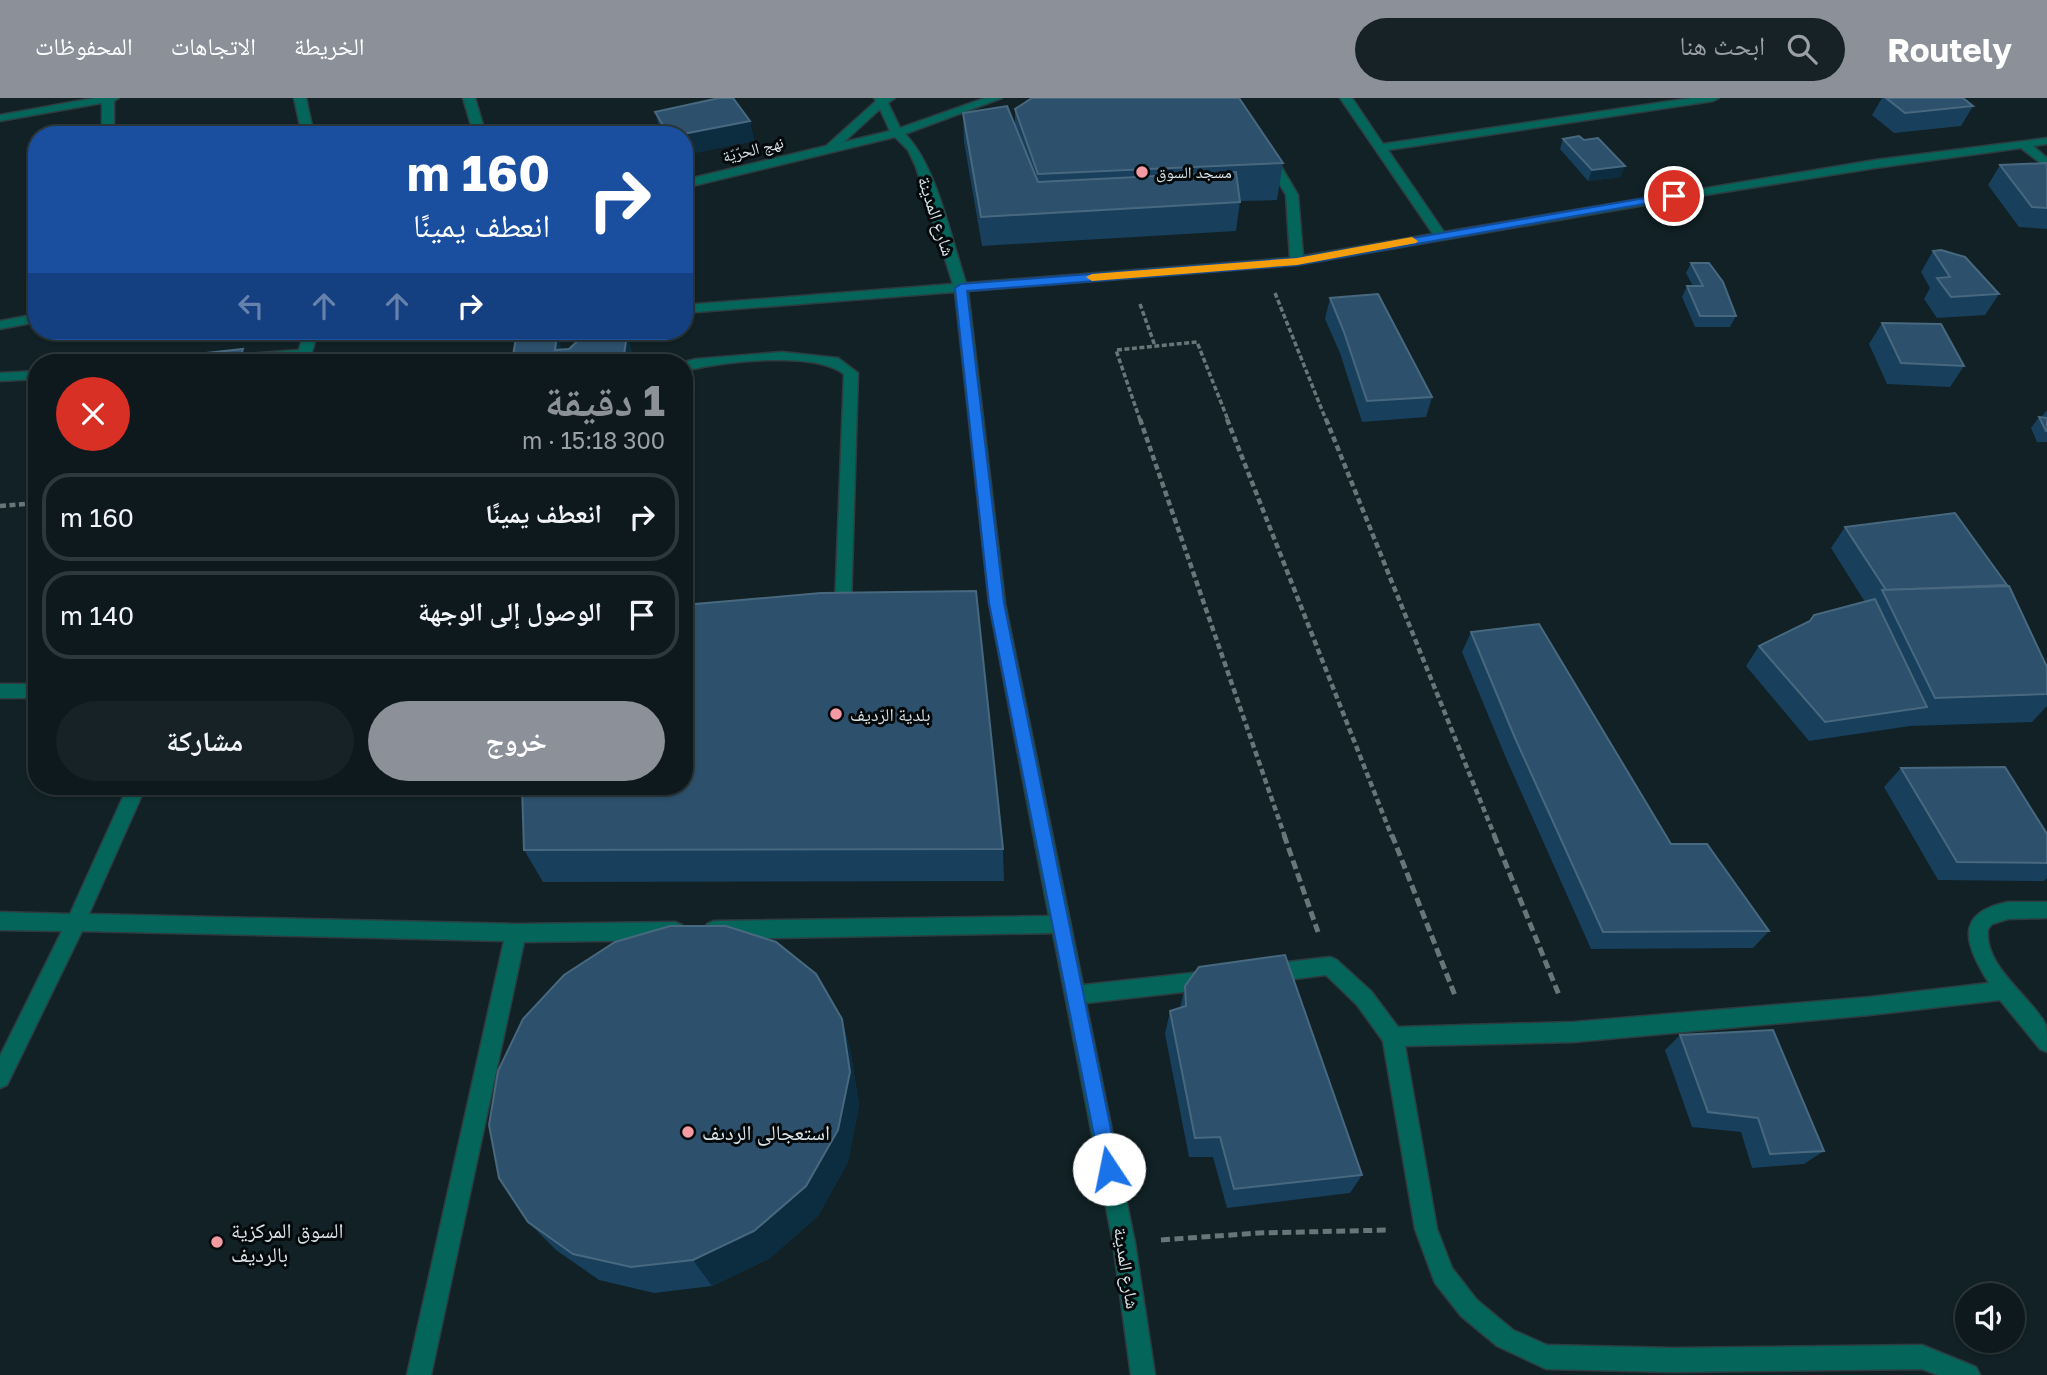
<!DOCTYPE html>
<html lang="ar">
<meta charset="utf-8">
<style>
:root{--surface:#0d191c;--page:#162225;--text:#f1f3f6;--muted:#9aa0a3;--line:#2d383b;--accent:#8c9099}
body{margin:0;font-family:"Golos Text","Noto Naskh Arabic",sans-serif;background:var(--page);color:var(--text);direction:rtl;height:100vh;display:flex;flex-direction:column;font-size:26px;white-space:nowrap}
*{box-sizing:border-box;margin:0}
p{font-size:23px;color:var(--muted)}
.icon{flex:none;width:38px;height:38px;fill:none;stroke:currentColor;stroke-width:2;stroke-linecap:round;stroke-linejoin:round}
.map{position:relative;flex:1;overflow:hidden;direction:ltr}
.side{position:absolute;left:28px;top:256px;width:665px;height:441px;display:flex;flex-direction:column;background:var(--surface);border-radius:28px;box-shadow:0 2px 5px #0004,0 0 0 2px var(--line);direction:rtl}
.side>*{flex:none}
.top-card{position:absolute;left:28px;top:28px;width:665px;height:214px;border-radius:28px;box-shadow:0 2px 5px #0004,0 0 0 2px var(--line);direction:rtl;background:#1a4fa0;color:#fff;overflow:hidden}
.tools{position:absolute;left:1955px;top:1185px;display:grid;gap:14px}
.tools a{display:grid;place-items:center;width:70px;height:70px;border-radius:50%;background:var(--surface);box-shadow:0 2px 5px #0004,0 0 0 2px var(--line);font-size:35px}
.pin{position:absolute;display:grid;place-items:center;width:60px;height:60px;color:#fff;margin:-30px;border:4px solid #fff;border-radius:50%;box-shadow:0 2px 7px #0007}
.me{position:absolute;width:77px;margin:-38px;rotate:349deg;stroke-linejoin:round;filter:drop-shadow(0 0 5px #0008)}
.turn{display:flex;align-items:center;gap:24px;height:147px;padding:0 28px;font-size:32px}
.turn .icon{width:91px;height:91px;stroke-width:2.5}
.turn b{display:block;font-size:49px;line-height:60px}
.lanes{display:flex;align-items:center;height:66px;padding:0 28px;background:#0003;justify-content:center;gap:35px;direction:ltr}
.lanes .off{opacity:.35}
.round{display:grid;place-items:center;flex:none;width:74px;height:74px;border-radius:37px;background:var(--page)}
.headline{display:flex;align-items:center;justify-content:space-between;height:119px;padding:0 28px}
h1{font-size:42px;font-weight:700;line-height:52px;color:var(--accent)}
.button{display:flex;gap:14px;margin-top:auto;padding:14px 28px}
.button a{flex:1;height:80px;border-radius:42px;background:var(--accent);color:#fff;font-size:28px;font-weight:700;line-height:80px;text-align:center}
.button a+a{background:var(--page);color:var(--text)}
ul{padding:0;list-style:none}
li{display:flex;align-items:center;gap:21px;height:88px;margin:0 14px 10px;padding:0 14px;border:4px solid var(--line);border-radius:28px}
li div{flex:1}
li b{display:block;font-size:26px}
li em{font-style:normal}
header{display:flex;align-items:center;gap:42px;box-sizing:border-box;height:98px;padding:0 35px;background:var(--accent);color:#fff}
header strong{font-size:33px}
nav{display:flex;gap:38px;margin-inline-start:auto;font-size:24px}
.search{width:490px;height:63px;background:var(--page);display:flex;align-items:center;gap:18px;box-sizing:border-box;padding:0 24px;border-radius:38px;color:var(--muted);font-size:26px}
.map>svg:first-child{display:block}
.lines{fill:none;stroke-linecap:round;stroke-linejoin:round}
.minor-casing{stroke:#2d3c40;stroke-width:3}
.path-far2{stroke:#687579;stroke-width:3.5;stroke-dasharray:5 2.5;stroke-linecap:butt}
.path-far1{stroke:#687579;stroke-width:4.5;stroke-dasharray:6 3.5;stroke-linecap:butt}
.path{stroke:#687579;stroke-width:5;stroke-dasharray:9 4.5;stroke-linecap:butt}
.minor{fill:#04655a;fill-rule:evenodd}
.wall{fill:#183f5c}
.shaded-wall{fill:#0c2c40}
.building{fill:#2d516c;stroke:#48687f;stroke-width:2}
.route{fill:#1a73e8;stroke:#114b97;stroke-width:2}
.slow{fill:#f59e0b}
.poi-dot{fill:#f49aa3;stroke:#04090b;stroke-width:2.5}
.labels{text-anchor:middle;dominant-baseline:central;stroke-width:6;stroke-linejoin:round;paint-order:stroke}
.far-street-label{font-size:16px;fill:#dbe5e8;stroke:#04090b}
.far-poi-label{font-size:16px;fill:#dbe5e8;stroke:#04090b;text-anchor:start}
.street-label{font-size:18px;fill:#dbe5e8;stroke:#04090b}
.poi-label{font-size:18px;fill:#dbe5e8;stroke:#04090b;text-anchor:start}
.near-poi-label{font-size:21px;fill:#dbe5e8;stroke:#04090b;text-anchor:start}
</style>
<header>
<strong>Routely</strong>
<div class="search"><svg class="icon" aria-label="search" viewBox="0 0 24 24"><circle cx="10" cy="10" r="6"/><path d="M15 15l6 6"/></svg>ابحث هنا</div>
<nav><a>الخريطة</a><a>الاتجاهات</a><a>المحفوظات</a></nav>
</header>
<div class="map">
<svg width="2047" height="1277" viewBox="0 0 2047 1277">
<rect width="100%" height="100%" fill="#112125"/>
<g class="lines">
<defs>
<g id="minor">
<polygon points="94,0 119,0 114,3 114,37 102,37 102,5 0,23 0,17"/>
<polygon points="294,0 306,0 314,37 302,37"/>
<polygon points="463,0 475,0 486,37 474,37"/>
<path d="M874,0H895L888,5L900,30L985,0H1002L905,36C937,68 951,141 966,185L1290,160L1286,97L1263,58L1269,55L1275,58L1298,97L1303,158L1433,136L1340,0H1352L1383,46L1691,0H1719L1713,3L1388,52L1444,134L1875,62L2047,40V46L2033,48L2047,60V70L2021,50L1875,70L1674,102L1297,167L968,193L1005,505L1083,887L1210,873L1217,876L1220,882L1217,888L1210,891L1086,905L1135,1145L1155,1277H1131L1113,1145L1053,835L714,841L707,838L704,832L707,826L714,823L1049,818L989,505L955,194L684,215V207L953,186L916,69L908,52L895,39L684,90V82L826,48L876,3ZM880,11L890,33L844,44Z"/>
<polygon points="37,216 37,224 0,231 0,223"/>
<polygon points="304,233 318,233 309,264 295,264 296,261 192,264 199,260 299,252"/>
<path d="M782,254L838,260L858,275L851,509L843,515L835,509L844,276C814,252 721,264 684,273V264L696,261Z"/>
<polygon points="37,273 37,281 0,283 0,275"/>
<rect x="0" y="586" width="37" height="14"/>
<polygon points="128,688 146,688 89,816 516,826 675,824 682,827 685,833 682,839 675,842 524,844 431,1277 407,1277 504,843 82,833 7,987 0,990 0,958 62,833 0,832 0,814 70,816"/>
<path d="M2008,804H2047V820L2008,821L1992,826L1988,831C1983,868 2031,898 2046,927C2047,933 2047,946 2047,954L2040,951L2000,902L1870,917L1574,944L1405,948L1437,1131L1452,1170L1477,1202L1513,1232L1547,1247L1673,1250L1922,1247L1976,1269L1980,1277H1938L1922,1271L1673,1274L1546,1271L1497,1248L1461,1218L1435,1185L1415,1131L1383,943L1357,907L1326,877L1269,884L1262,881L1259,875L1262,869L1269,866L1330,859L1337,862L1371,893L1398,929L1574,924L1870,899L1989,885C1965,847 1953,815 2008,804Z"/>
</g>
</defs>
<use href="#minor" class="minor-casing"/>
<g class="path-far2">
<polyline points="1275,195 1326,322"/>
<polyline points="1140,206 1155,248"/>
<polyline points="1140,322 1116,252 1197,244 1228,322"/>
</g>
<g class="path-far1">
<polyline points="1140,321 1285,739"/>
<polyline points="1227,321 1392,739"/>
<polyline points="1326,321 1495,739"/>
<polyline points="0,408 37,405"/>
</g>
<g class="path">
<polyline points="1284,737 1318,834"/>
<polyline points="1392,737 1456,900"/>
<polyline points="1494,737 1559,897"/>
<polyline points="1161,1142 1258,1135 1390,1132"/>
</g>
<use href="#minor" class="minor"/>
</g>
<g class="wall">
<polygon points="1882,0 1963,0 1973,8 1961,28 1894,35 1872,17"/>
<polygon points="1015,11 1283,65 1277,102 1240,103 1236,133 982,148 964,44 963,15 1015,27"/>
<polygon points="655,14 750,23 754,43 684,57 684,37 662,37"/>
<polygon points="1563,41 1621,79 1588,83 1560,51"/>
<polygon points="2047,65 2047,131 2019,129 1988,87 2000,67"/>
<polygon points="1933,153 1999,196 1985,217 1937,220 1924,201 1930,190 1921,174"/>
<polygon points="1691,165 1736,218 1730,229 1695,229 1682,199 1687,188 1693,188 1686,175"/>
<polygon points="1330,200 1432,299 1426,319 1362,324 1340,255 1325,221"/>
<polygon points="1882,225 1964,268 1950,289 1887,286 1869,246"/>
<polygon points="2047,312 2047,344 2037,344 2031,330 2039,319 2043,320 2042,318"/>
<polygon points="1845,429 2007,487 2006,488 2047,569 2047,608 2032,624 1910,628 1809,643 1746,568 1759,548 1810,523 1865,504 1831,450"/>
<polygon points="1471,534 1671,746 1769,833 1753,850 1591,851 1506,660 1462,554"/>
<polygon points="1901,670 2047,736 2047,780 2044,783 1938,782 1884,689"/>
<polygon points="293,688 429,688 428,691 295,690"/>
<polygon points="1003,751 1004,783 543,784 524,752"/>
<polygon points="1185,888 1362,1077 1350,1095 1227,1110 1213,1059 1189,1059 1165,936 1170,913 1180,910"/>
<polygon points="842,921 851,956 859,1008 848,1064 818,1118 769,1161 712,1188 654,1195 599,1182 556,1152 528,1124"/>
<polygon points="1680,937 1824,1053 1804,1066 1752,1070 1741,1034 1692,1029 1665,952"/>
</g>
<g class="shaded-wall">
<polygon points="750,23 754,43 684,57 684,37 678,37"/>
<polygon points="1625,68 1621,79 1588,83 1592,72"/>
<polygon points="627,236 633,257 632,264 623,264"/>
<polygon points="557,237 564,258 555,252"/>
<polygon points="243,251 250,264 238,264"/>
<polygon points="842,921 851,956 859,1008 848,1064 818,1118 769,1161 712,1188 693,1162"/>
</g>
<g class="building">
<polygon points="719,0 733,0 750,23 678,37 669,37 655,14"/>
<polygon points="1032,0 1239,0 1283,65 1038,76 1015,11"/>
<polygon points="1886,0 1963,0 1973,8 1905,15"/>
<polygon points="1007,8 1038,84 1236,74 1240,104 981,119 963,15"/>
<polygon points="283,27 285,37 231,37"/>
<polygon points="1579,38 1584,42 1598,40 1625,68 1592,72 1563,41"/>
<polygon points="2047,65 2047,110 2032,109 2000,67"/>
<polygon points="1941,152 1965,159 1999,196 1951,199 1937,180 1950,179 1933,153"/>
<polygon points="1691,165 1709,165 1723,184 1736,218 1700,218 1687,188 1703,188"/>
<polygon points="1378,196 1432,299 1367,303 1344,234 1330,200"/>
<polygon points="1882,225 1941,226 1964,268 1901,265"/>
<polygon points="627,236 623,264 512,264 516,240 557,237 555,252 569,251 583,238"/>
<polygon points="243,251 238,264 159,264 161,260"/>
<polygon points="2039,319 2047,320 2047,333 2046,333"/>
<polygon points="1955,415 2007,487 1886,492 1845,429"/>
<polygon points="2009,488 2047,569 2047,596 1935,600 1882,492"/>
<polygon points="976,493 1003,751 524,752 522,688 684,688 684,507 821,495"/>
<polygon points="1875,501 1927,609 1825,624 1759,548 1810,523 1814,517"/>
<polygon points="1539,526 1671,746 1707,746 1769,833 1603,834 1515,640 1471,534"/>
<polygon points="2005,669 2047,736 2047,765 1957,764 1901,670"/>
<polygon points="670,828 726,828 776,844 816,876 842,921 850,974 838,1032 806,1088 754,1133 693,1162 631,1169 573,1156 528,1124 499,1080 489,1027 498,973 523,921 564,877 615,844"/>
<polygon points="1285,857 1362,1077 1234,1091 1220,1039 1195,1040 1170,913 1186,908 1185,888 1199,869"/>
<polygon points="1773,932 1824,1053 1770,1056 1758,1020 1708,1014 1680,937"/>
</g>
<polygon class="route" points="1674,95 1678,96 1678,100 1297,167 967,193 1004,505 1119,1071 1116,1078 1109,1081 1102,1078 989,505 955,190 961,186 1297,160"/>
<polygon class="slow" points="1412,139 1418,143 1416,145 1297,167 1092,183 1086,179 1092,176 1297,160"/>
<g class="poi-dot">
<circle cx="1142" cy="74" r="7"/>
<circle cx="836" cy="616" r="7"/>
<circle cx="688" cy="1034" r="7"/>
<circle cx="217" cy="1144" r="7"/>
</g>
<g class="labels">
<g class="far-street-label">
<text transform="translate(753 51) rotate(-14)">نهج الحرّيّة</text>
</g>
<g class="far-poi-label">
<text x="1156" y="74">مسجد السوق</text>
</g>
<g class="street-label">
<text transform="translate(937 118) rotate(72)">شارع المدينة</text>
<text transform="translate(1127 1170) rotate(81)">شارع المدينة</text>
</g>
<g class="poi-label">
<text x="850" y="616">بلدية الرّديف</text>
</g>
<g class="near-poi-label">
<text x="702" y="1034">استعجالى الردىف</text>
<text x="231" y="1132">السوق المركزية<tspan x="231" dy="24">بالرديف</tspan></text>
</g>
</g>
</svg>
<div class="tools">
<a><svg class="icon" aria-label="sound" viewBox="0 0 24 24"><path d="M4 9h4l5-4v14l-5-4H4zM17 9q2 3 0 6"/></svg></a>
</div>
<div class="pin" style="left:1674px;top:98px;background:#d93025"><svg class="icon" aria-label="arrive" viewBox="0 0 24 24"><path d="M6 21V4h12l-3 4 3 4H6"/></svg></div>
<svg class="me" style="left:1109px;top:1071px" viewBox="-20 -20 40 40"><circle r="19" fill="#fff"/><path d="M0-13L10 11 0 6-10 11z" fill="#1a73e8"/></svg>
<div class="top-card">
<div class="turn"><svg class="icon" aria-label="right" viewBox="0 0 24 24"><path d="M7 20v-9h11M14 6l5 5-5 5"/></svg><div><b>160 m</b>انعطف يمينًا</div></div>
<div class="lanes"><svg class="icon off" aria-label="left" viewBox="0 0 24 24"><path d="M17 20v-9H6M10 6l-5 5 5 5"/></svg><svg class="icon off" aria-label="ahead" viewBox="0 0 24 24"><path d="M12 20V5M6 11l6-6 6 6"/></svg><svg class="icon off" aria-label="ahead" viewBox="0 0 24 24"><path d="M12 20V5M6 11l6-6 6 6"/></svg><svg class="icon" aria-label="right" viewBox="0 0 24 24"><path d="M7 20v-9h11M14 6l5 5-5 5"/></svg></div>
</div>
<section class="side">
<div class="headline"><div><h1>1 دقيقة</h1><p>300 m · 15:18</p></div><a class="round" style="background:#d93025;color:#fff"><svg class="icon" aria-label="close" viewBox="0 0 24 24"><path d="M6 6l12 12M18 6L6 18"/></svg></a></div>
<ul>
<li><svg class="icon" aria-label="right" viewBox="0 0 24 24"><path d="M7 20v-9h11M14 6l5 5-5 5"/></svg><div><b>انعطف يمينًا</b></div><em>160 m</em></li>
<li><svg class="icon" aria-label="arrive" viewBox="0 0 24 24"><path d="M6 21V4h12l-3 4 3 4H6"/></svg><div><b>الوصول إلى الوجهة</b></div><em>140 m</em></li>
</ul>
<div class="button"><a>خروج</a><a>مشاركة</a></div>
</section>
</div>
